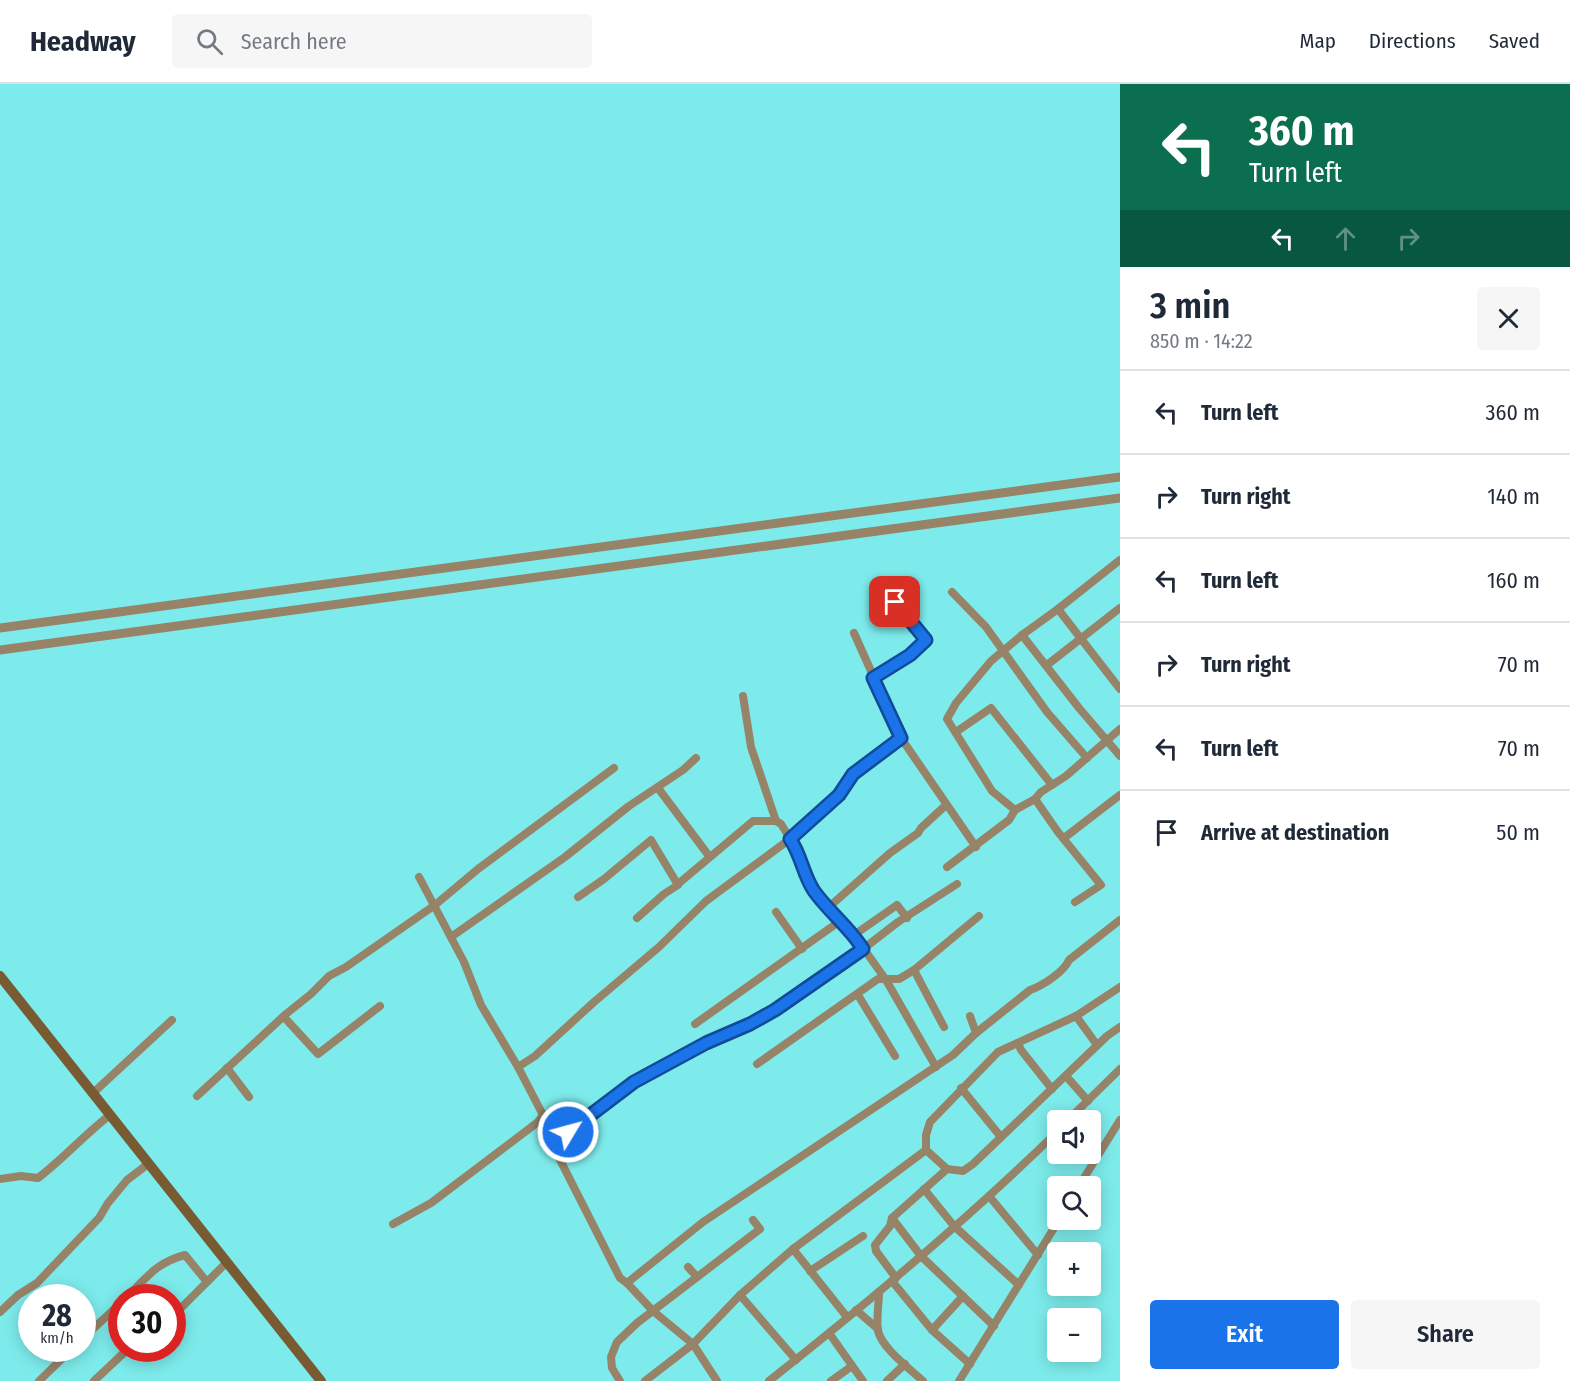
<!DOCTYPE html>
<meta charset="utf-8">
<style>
:root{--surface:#fff;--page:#f6f6f7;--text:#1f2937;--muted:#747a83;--line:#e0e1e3;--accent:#1a73e8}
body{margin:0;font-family:"Fira Sans Condensed",sans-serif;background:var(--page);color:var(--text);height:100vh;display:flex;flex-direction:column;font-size:22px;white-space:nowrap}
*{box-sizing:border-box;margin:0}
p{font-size:20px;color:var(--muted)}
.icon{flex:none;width:33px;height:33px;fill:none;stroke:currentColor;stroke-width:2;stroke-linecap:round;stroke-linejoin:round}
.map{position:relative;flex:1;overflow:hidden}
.panel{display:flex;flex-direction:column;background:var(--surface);width:450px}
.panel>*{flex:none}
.banner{background:#0b6e4f;color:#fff;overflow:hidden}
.controls{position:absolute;left:1047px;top:1026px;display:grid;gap:12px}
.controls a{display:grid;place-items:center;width:54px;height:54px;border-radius:6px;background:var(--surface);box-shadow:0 3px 15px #0003;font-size:30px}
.speed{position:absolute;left:18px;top:1200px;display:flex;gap:12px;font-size:30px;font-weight:700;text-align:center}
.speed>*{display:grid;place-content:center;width:78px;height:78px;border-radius:50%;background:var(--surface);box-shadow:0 3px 15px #0003;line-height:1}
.speed small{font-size:15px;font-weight:400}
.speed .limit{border:9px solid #d22;background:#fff;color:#111}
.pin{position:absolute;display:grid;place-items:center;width:51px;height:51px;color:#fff;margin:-26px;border-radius:12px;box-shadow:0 3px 9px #0006}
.me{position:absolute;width:66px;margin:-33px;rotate:53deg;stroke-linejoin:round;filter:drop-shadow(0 0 4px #0008)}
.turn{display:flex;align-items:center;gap:21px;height:126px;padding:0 30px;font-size:27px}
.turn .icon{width:78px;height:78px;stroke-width:2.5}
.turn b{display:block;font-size:42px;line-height:51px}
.lanes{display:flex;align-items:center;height:57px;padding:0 30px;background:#0003;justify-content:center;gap:30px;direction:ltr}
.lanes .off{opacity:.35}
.round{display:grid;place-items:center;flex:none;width:63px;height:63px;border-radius:6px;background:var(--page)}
.overview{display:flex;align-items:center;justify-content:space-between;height:102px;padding:0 30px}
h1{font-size:36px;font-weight:600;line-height:45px}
.button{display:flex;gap:12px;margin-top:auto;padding:12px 30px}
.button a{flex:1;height:69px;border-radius:6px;background:var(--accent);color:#fff;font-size:24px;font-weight:600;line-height:69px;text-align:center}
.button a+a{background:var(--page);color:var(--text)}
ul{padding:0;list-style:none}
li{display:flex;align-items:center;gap:18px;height:84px;padding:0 30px;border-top:2px solid var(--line)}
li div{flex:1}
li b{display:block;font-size:22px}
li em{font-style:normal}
header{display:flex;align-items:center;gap:36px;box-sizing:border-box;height:84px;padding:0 30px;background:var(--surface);border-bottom:2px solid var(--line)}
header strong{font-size:28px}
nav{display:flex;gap:33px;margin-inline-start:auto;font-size:21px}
.search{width:420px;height:54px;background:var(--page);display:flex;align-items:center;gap:15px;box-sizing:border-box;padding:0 21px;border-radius:6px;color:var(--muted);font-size:22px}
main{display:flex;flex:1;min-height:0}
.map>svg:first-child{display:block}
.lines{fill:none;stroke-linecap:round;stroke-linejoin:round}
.minor{stroke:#978368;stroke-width:8}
.tertiary{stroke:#978368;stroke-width:9}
.secondary{stroke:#785b32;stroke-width:10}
.route-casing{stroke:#114b97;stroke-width:15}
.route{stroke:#1a73e8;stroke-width:10}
</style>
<header>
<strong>Headway</strong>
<div class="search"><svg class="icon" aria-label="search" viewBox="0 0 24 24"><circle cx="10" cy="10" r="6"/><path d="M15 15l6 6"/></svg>Search here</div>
<nav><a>Map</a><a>Directions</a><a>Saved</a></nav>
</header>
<main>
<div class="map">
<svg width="1120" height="1297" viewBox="0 0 1120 1297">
<rect width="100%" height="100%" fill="#7debeb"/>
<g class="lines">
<g class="minor">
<polyline points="952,508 986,543 1047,628 1087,674"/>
<polyline points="1058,525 1120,605"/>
<polyline points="854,549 901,654 976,763"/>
<polyline points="1022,551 1079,624 1120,672"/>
<polyline points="1047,581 1120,524"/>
<polyline points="873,593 910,571 926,558 895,518"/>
<polyline points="743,612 751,663 776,737 781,740 794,761 808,797 815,808 840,837 854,851 886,896 936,983"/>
<polyline points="956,648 991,624 1052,701"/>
<polyline points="658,704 709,772"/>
<polyline points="1035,715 1058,748 1101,801 1075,818"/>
<polyline points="1015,726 992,707 947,635 956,619 991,577 1022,551 1058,525 1120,476"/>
<polyline points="1064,754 1120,711"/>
<polyline points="947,783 1009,736 1015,726 1035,715 1041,708 1066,692 1120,645"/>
<polyline points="678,800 753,737 776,737"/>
<polyline points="578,813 604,795 651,756 678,801 664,810 637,834"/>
<polyline points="829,823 890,769 918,749 921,744 946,721"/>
<polyline points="776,828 802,865"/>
<polyline points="854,851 897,821 907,834"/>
<polyline points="451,853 565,773 629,722 683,686 696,674"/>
<polyline points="914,886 944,943"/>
<polyline points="1120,903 1076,932 998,968 930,1038 926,1051 926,1066 947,1085 963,1087 973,1080 1107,952 1120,943"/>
<polyline points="858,911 895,972"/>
<polyline points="970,932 976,949"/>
<polyline points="1076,932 1097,961"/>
<polyline points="284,933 318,970 380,922"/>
<polyline points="695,940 840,837"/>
<polyline points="1018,959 1021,966 1052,1005"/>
<polyline points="757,980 878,895 899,895 914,886 979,832"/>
<polyline points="518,983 535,972 594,918 659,863 706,817 790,755 839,711 853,690 901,654"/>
<polyline points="227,984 249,1013"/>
<polyline points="1066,992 1088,1017"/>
<polyline points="961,1004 1001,1053"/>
<polyline points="93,1009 172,936"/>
<polyline points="197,1012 286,930 311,910 329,892 346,883 435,821 478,785 614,684"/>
<polyline points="1068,1036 1120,985"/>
<path d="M0,1095L21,1092L38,1094C63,1075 84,1051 110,1031"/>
<polyline points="1079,1102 1120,1036"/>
<polyline points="924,1105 954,1142 1019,1201"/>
<polyline points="989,1112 1038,1171"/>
<polyline points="892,1134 921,1172 994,1242"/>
<polyline points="393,1140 431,1119 538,1038 543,1031 518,983 481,921 464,878 419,793"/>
<polyline points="793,1165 847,1233"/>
<polyline points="688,1183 697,1193"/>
<polyline points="810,1187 863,1152"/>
<polyline points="896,1194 876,1167 875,1161 890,1142 892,1134 947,1085"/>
<polyline points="892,1197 932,1246 970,1280"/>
<path d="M627,1199L703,1138L953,971L976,949L1030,906C1042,902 1064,888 1069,876L1120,836"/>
<path d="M879,1208C879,1220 876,1235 878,1247C882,1264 910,1285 923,1297"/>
<polyline points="740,1211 796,1276"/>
<path d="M126,1214C146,1194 157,1178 185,1171L207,1198"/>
<polyline points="856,1226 878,1245"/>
<polyline points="0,1228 18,1211 37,1199 99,1134 108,1119 127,1096 148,1080"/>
<polyline points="172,1233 226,1179"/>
<polyline points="932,1246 963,1212"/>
<polyline points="829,1249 863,1297"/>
<polyline points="82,1255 122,1218"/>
<polyline points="39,1297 73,1264"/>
<polyline points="94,1297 129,1264"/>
<polyline points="620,1297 612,1284 611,1273 617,1258 637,1239 760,1145 753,1136"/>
<polyline points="645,1297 693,1260 740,1211 793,1165 926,1066"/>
<polyline points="717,1297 693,1260 653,1227 627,1199 620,1194 552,1060 634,998 706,959 750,940 775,926 863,865 898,838 957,800"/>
<path d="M769,1297C869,1218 967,1136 1058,1047"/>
<polyline points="831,1297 852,1282"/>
<polyline points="887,1297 905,1280"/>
<polyline points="959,1297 1059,1136"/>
</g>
<g class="tertiary">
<polyline points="0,544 1120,393"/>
<polyline points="0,566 1120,414"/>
</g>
<polyline class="secondary" points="0,892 321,1297"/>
</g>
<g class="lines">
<defs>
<path id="route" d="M568,1048L634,998L706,959L750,940L775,926L863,865C850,844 829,828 814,807C803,791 801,770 790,755L839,711L853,690L901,654L873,594L910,571L926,556L895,518"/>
</defs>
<use href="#route" class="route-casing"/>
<use href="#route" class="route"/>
</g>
</svg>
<div class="controls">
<a><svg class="icon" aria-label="sound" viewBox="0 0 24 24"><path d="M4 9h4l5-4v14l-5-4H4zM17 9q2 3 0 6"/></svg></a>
<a><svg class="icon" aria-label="search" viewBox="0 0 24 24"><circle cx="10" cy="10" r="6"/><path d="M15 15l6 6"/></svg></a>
<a>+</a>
<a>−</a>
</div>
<div class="speed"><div>28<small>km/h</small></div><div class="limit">30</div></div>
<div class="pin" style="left:895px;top:518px;background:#d93025"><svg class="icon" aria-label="arrive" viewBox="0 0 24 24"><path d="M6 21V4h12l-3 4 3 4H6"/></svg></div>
<svg class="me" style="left:568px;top:1048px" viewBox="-20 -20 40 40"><circle r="17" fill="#1a73e8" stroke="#fff" stroke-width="3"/><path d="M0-11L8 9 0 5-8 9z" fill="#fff"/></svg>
</div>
<section class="panel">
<div class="banner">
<div class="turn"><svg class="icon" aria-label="left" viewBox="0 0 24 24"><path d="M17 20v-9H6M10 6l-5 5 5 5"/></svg><div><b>360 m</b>Turn left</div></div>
<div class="lanes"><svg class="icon" aria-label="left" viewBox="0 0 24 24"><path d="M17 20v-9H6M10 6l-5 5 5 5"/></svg><svg class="icon off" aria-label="ahead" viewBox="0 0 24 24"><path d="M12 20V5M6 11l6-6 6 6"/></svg><svg class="icon off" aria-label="right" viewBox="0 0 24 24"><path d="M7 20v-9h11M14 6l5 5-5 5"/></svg></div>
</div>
<div class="overview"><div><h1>3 min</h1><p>850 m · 14:22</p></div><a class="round"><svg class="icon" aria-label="close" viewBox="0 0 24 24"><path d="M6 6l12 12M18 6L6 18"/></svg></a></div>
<ul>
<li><svg class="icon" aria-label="left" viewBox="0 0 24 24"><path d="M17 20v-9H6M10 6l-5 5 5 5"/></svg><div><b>Turn left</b></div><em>360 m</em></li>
<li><svg class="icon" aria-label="right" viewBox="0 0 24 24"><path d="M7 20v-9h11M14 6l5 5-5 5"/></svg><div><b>Turn right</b></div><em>140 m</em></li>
<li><svg class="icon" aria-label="left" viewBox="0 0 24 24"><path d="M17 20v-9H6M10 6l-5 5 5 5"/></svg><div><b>Turn left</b></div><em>160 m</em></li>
<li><svg class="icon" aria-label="right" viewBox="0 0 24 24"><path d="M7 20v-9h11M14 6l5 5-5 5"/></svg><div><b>Turn right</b></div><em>70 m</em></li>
<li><svg class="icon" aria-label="left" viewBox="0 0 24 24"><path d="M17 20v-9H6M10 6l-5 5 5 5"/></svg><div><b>Turn left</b></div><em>70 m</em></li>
<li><svg class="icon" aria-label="arrive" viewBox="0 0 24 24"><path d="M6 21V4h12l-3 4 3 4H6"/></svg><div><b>Arrive at destination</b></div><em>50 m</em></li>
</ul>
<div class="button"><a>Exit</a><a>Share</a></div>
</section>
</main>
